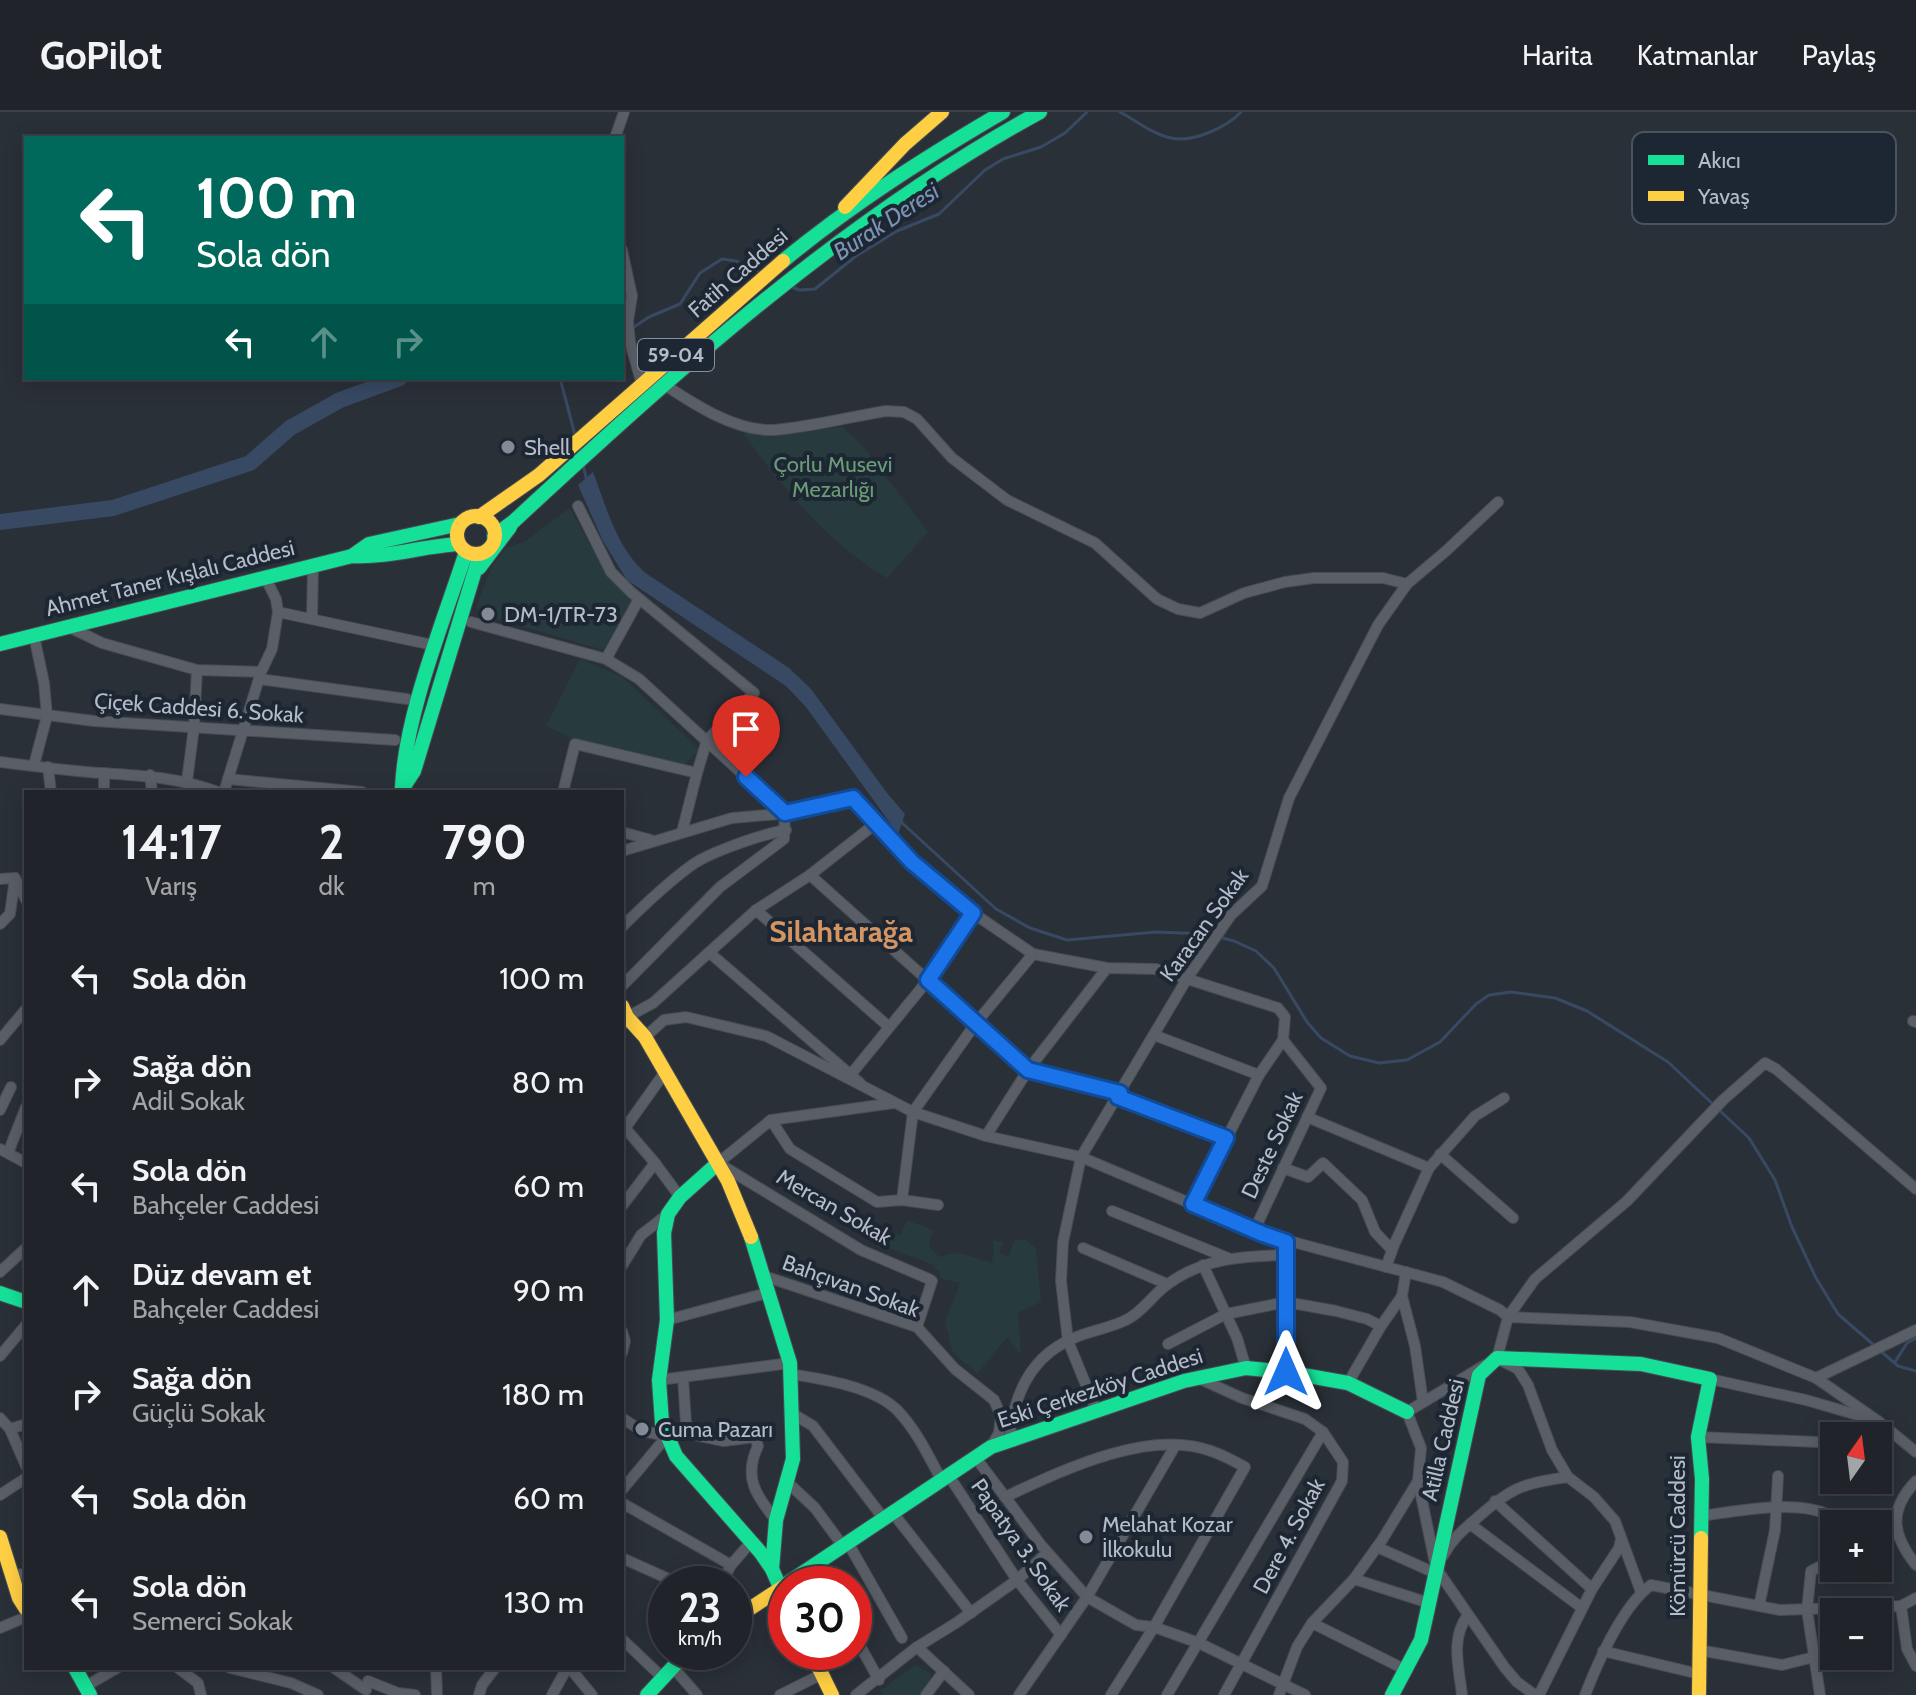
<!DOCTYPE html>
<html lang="tr">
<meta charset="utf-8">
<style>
:root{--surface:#20242a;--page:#2d3036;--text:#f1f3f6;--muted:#a2a4a8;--line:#3d4147}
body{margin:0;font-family:Cabin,sans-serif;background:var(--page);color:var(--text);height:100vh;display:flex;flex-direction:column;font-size:30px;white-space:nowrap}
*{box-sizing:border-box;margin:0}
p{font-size:26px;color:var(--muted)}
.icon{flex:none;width:44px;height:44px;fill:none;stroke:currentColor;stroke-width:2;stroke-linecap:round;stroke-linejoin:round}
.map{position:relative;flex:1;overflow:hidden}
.details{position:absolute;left:24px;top:678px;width:600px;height:880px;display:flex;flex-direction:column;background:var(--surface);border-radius:0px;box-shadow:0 4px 20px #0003,0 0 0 2px var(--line)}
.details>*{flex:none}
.guide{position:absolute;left:24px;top:24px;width:600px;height:244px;border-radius:0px;box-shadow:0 4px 20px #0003,0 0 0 2px var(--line);background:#00695c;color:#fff;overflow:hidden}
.needle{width:52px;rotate:14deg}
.fabs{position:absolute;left:1820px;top:1310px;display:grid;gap:16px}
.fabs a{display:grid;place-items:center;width:72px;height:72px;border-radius:0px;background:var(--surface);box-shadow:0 4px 20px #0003,0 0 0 2px var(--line);font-size:40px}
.speed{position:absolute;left:648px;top:1454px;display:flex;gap:16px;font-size:40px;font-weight:700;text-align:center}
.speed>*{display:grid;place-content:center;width:104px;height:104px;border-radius:50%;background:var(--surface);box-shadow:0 4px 20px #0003,0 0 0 2px var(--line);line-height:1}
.speed small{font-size:20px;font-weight:400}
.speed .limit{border:12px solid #d22;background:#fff;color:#111}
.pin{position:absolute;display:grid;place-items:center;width:68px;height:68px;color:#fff;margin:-82px -34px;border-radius:50% 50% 50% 0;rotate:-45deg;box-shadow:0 0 8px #0007}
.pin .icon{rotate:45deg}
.me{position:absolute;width:88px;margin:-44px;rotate:0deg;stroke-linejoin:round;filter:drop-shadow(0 0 6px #0008)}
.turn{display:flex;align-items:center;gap:28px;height:168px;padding:0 40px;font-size:36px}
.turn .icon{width:104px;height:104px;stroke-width:2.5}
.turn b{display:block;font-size:56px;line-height:68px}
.lanes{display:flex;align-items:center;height:76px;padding:0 40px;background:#0003;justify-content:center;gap:40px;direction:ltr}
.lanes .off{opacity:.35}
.eta{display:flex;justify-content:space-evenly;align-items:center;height:136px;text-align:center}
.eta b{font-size:48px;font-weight:700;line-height:56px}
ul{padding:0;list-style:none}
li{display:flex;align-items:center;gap:24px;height:104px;padding:0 40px}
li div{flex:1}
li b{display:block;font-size:30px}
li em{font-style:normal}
header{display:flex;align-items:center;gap:48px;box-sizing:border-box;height:112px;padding:0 40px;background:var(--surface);border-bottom:2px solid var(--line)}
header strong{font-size:38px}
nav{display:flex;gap:44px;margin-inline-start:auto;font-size:28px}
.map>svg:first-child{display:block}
.green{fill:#273a3e}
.water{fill:#384963}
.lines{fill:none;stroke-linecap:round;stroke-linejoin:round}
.stream{stroke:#384963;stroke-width:3}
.river{stroke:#384963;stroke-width:16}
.street-casing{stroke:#484c53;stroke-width:12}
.fast-casing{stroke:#484c53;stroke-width:16}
.slow-casing{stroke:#484c53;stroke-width:16}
.street{stroke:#5a5e66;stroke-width:10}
.fast{stroke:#16e098;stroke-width:14}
.slow{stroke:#ffcf43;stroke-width:14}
.route-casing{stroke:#114b97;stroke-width:20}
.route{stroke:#1a73e8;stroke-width:14}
.poi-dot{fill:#848b96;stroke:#1d2633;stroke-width:3}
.labels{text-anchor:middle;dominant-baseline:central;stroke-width:8;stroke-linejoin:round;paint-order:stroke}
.shield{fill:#1d2633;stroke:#878f9c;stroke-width:2}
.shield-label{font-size:20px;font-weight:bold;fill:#b4bcc9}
.street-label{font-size:22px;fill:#b4bcc9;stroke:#1d2633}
.poi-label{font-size:22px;fill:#b4bcc9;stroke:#1d2633;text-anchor:start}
.park-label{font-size:22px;fill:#6b9a76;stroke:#1d2633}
.water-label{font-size:24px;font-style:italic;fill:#7c92b1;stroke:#1d2633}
.district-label{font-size:30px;font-weight:bold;fill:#d59563;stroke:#1d2633}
.key{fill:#1d2633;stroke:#4a5360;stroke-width:2}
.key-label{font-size:22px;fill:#b4bcc9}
</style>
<header>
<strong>GoPilot</strong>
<nav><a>Harita</a><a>Katmanlar</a><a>Paylaş</a></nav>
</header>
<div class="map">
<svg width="1916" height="1583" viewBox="0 0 1916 1583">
<rect width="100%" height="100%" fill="#2a3038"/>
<g class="green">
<path d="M842,315L861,332L928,420L887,466C829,432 781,375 743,321Z"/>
<polygon points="570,396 609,467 632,488 603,538 494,506 494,502 476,496 491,456 506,436 524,430"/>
<polygon points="580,547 621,564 700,638 684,653 573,627 546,614"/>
<polygon points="907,1108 933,1118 929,1135 940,1145 957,1140 992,1151 994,1134 992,1128 1003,1130 999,1141 1008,1145 1015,1128 1026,1128 1036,1136 1041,1190 1018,1200 1021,1243 1007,1226 977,1262 952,1239 945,1209 960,1171 940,1166 940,1160 931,1152 871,1129 879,1114 900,1124"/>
<polygon points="915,1553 930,1561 931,1570 921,1583 883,1583 880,1579"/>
</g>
<path class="water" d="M593,360C606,394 616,434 644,460L789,556L811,577L887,681L905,702L898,722L806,595L786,574L627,468L603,429L578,373Z"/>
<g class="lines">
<g class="stream">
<path d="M1120,0C1135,8 1154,23 1171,26C1193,31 1227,15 1241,0"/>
<polyline points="792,175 799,178 815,177 856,144 897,119 939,102 985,58 1003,47 1041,35 1065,21 1087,0"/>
<polyline points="622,223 649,205 680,192 700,161 722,147 736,149 760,160"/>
<polyline points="560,266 575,323"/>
<polyline points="583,353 587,369"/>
<polyline points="900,709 996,797 1030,816 1067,828 1156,820 1208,822 1234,829 1256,839 1274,856 1307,910 1321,926 1350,944 1379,951 1407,948 1440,930 1476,892 1489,883 1511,880 1555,886 1587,899 1668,950 1749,1026 1775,1068 1792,1115 1816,1166 1838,1202 1898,1254 1916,1259"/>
<polyline points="1895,1250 1907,1231 1916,1226"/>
</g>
<polyline class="river" points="0,410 113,396 250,351 290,316 340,288 400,266"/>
<defs>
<g id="street">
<polyline points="615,26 624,0"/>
<polyline points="622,138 632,184 628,209 630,230 642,273"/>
<path d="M665,273C695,293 737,320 774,318C811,315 849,305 886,299L904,300L917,307L952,346L1007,388L1095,431L1157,487L1178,497L1200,501L1244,481L1285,470L1314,466H1383L1407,472"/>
<polyline points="578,394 611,460 631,480 754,581 707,628 697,661"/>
<polyline points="278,500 428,532"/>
<polyline points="312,507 313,453"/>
<polyline points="471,510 606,547 639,567 785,701 784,727 720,775 622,874"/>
<polyline points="69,515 102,531 197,558 261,560"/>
<polyline points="606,547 639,487"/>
<polyline points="259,567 407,587"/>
<polyline points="0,597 94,609 395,628"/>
<path d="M0,650C33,654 67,659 100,661C143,664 177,665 218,680"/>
<polyline points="34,653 47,604 44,571 34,524"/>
<polyline points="48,655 51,680"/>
<polyline points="150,663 152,680"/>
<polyline points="228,667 362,680"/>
<polyline points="187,669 194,615 197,558"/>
<polyline points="104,680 104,661"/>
<polyline points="224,680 261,560 272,537 278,500 276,487 265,465"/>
<polyline points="563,680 575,632 697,661 682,720"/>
<polyline points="622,720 651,728"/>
<polyline points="622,739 732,706 790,701 853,686 912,750 973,801 1033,842 1107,856 1156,857 1278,896 1285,905 1283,928 1259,963 1193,1092"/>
<polyline points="810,763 1028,958 1120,981"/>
<polyline points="0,767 15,766 26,788"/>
<polyline points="756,798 889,915"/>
<polyline points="0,812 10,802 15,766"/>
<path d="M622,815C644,793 667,771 692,753C710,740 763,722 786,718"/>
<polyline points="711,842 860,971"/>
<polyline points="1913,909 1916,910"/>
<polyline points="622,913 627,905 653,891 756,798 810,763 875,712"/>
<polyline points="1154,923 1259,963"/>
<polyline points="645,925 664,908 686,905 766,924 913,1000 986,1024 1081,1045 1263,1122 1443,1170 1500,1198 1508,1205 1497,1246"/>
<polyline points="0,928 26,897"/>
<polyline points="852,961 928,868 973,801"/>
<polyline points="1118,985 1226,1026"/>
<polyline points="894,991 771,1008 718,1051 861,1138 929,1167 932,1169 917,1215"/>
<polyline points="0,998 11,975"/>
<polyline points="1307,1005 1429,1056"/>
<polyline points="771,1008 790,1037 877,1090 902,1088 938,1093"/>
<polyline points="625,1016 655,1051 680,1085"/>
<polyline points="623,1019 665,960"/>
<polyline points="986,1024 1028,958 1107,856"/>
<polyline points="0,1037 26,1051"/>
<polyline points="8,1041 26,995"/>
<polyline points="1440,1042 1513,1106"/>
<polyline points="1283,1056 1308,1065 1323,1051 1362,1088 1375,1120 1392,1138"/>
<polyline points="902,1088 913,1000 976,911 1033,842"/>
<polyline points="622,1094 655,1051"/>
<polyline points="1112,1099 1228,1146"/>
<polyline points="1254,1119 1321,976 1283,928"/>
<polyline points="1083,1136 1167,1172"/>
<polyline points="1203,1153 1237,1226 1246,1256"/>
<polyline points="622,1154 641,1123 668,1102"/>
<polyline points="1386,1155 1394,1133 1429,1056 1475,1004 1504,986"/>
<polyline points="0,1160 26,1136"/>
<polyline points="761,1163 917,1215 955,1257 994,1288 1001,1304 999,1321 991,1335"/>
<polyline points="1402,1184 1415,1234 1423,1290"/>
<polyline points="667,1208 767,1181"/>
<polyline points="622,1219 625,1229 622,1241"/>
<polyline points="1168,1232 1226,1202 1286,1190 1336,1199 1367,1207 1381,1214"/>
<polyline points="0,1244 26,1213"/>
<polyline points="1502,1249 1518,1257 1528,1273 1552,1338 1568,1365 1594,1385 1615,1409 1641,1480"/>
<polyline points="1286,1260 1286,1138"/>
<path d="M791,1262C823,1267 875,1275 898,1299C917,1319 929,1345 942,1369"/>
<path d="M683,1265L686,1312L695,1323L724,1329L755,1325L758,1334C743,1365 756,1384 776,1408"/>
<polyline points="1198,1266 1242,1286 1305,1307 1323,1320 1343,1350 1342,1369 1224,1583"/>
<polyline points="1816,1266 1916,1218"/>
<polyline points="1710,1267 1806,1288 1878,1309 1916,1340"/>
<polyline points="659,1268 790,1251"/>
<polyline points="1348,1271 1381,1214 1402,1184 1406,1160"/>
<polyline points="1097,1300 1068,1229 1061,1169 1063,1130 1081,1045 1188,865 1231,803 1262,774 1289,686 1378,513 1407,472 1446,439 1498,390"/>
<polyline points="793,1302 813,1314 884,1407"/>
<polyline points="0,1306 10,1317 26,1354"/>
<polyline points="622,1306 642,1319 667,1324 622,1378"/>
<polyline points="1878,1309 1816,1266 1718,1226 1630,1210 1508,1205 1535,1167 1627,1089 1723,988 1765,951 1776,957 1916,1077"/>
<polyline points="10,1317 26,1312"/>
<polyline points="1698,1325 1817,1330 1834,1334"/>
<path d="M1009,1329C1013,1285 1030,1244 1074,1226C1090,1219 1110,1216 1126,1208C1143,1200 1153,1182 1168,1172C1203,1146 1244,1144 1286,1143"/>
<polyline points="976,1346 1041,1433 1087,1485 1136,1513 1154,1515 1199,1531 1305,1583"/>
<polyline points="949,1364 1017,1468 1061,1523"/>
<polyline points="785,1368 815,1396 843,1434"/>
<polyline points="1418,1369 1436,1456 1505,1556 1517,1570 1535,1583"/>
<path d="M1916,1369C1888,1398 1892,1423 1916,1453"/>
<polyline points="0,1383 26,1366"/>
<path d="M1005,1385C1061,1359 1148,1316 1211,1339C1223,1343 1234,1349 1245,1355L1154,1515L1111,1583"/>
<polyline points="1495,1389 1592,1477"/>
<polyline points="622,1391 731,1453"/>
<polyline points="893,1401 971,1501"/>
<path d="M1701,1404C1737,1399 1797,1387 1829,1403"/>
<polyline points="1470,1412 1582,1496"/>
<polyline points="848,1431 902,1526"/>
<polyline points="1377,1435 1435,1461"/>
<polyline points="1878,1438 1897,1416"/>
<path d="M1443,1444C1452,1427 1463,1418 1477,1406C1511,1376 1522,1371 1568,1365"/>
<polyline points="622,1446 680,1472"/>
<polyline points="814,1451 825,1472"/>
<polyline points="12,1463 26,1462"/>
<polyline points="1354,1467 1429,1491"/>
<polyline points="721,1472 731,1453 752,1429"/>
<polyline points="1759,1494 1775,1418 1778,1364"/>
<polyline points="1901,1494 1907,1537 1916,1554"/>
<polyline points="1312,1511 1406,1558"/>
<polyline points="0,1516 26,1505"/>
<polyline points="854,1523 879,1568"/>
<polyline points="622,1527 662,1565"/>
<polyline points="917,1535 969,1583"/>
<polyline points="1699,1538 1782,1553 1814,1545"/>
<polyline points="1603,1539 1699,1562"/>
<polyline points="672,1554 697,1583"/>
<polyline points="178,1556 198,1571 201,1583"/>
<polyline points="230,1556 291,1571 318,1583"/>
<polyline points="334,1556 366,1578"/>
<polyline points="436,1556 437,1583"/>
<polyline points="570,1556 592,1583"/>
<polyline points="368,1569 398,1581 415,1583"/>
<polyline points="86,1574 117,1556"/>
<polyline points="479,1583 482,1573 495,1556"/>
<polyline points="552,1583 567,1556"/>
<polyline points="780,1583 822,1562"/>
<polyline points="856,1583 917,1535 956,1511 1017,1468 1047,1441"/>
<polyline points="926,1583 944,1559"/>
<polyline points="1019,1583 1087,1485 1175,1334"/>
<polyline points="1167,1583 1323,1320"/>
<polyline points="1279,1583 1297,1535 1312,1511 1354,1467 1382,1428 1418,1369 1421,1336 1407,1300 1485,1253"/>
<path d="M1462,1583C1459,1556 1450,1526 1468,1503"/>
<polyline points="1539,1583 1592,1477 1619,1436 1621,1427"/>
<path d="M1585,1583C1598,1550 1622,1494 1651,1473L1780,1498L1901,1494L1916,1486"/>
<polyline points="1820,1583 1807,1498 1811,1459 1834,1447"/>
</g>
<g id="fast">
<path d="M783,149C852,92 926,45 1003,0"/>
<path d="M494,424L513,410C676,259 844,107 1040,0"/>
<polyline points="352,444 369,432 460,412"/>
<polyline points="479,456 510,415"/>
<path d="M0,532L352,444C388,446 423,434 459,432"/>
<path d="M402,676C405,603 443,511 466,440"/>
<polyline points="401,679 414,659 480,442"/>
<polyline points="718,1051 680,1085 668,1102 664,1121 667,1208 659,1268 662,1311 676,1344 761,1441 772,1457 786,1489"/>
<polyline points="751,1125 790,1251 793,1347 776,1408 772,1457"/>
<polyline points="0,1181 26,1190"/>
<polyline points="786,1472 991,1335 1184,1269 1246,1256 1286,1260 1348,1271 1407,1300"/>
<polyline points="75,1556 90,1583"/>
<polyline points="647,1583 687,1540"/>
<polyline points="1392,1583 1421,1528 1479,1263 1497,1246 1641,1252 1710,1267 1698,1325 1702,1367 1701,1426"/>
</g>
<g id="slow">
<polyline points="845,95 905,32 942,0"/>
<circle cx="476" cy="423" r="19"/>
<polyline points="479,405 539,363 783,149"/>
<polyline points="622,894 627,905 645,925 728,1069 751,1125"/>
<polyline points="0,1425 19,1486 26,1497"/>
<polyline points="734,1507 786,1473"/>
<polyline points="811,1540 832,1583"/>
<polyline points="1699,1583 1701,1426"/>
</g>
</defs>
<use href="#street" class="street-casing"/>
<use href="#fast" class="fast-casing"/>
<use href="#slow" class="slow-casing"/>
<use href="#street" class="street"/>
<use href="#fast" class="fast"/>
<use href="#slow" class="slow"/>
</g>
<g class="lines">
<defs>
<polyline id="route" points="746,665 785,701 853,686 912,750 973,801 928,868 1028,958 1120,981 1118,985 1226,1026 1193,1092 1263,1122 1286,1130 1286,1260"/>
</defs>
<use href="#route" class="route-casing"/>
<use href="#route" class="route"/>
</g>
<g class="poi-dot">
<circle cx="508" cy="335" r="8"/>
<circle cx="488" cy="502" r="8"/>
<circle cx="642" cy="1317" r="8"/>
<circle cx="1086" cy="1425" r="8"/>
</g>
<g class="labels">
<rect class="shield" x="638" y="227" width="76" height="32" rx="6"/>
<g class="shield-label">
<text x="676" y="243">59-04</text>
</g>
<g class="street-label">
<text transform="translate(738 161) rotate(-41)">Fatih Caddesi</text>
<text transform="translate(170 466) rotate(-14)">Ahmet Taner Kışlalı Caddesi</text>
<text transform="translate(199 596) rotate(4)">Çiçek Caddesi 6. Sokak</text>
<text transform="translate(1204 813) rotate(-54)">Karacan Sokak</text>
<text transform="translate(1272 1033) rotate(-65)">Deste Sokak</text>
<text transform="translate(834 1095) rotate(30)">Mercan Sokak</text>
<text transform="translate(851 1174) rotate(20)">Bahçıvan Sokak</text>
<text transform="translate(1100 1276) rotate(-18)">Eski Çerkezköy Caddesi</text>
<text transform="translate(1443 1328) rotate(-77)">Atilla Caddesi</text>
<text transform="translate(1289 1424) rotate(-62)">Dere 4. Sokak</text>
<text transform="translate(1677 1424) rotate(-90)">Kömürcü Caddesi</text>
<text transform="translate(1021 1433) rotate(55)">Papatya 3. Sokak</text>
</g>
<g class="poi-label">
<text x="524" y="335">Shell</text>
<text x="504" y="502">DM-1/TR-73</text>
<text x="658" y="1317">Cuma Pazarı</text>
<text x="1102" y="1412">Melahat Kozar<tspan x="1102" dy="25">İlkokulu</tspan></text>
</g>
<g class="park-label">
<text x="833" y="352">Çorlu Musevi<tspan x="833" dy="25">Mezarlığı</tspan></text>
</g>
<g class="water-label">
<text transform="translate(886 109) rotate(-33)">Burak Deresi</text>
</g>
<g class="district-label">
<text x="841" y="819">Silahtarağa</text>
</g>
</g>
<rect x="1632" y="20" width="264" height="92" rx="12" class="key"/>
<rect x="1648" y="43" width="36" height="10" fill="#16e098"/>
<rect x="1648" y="79" width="36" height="10" fill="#ffcf43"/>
<g class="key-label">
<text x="1698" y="56">Akıcı</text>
<text x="1698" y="92">Yavaş</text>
</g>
</svg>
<div class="fabs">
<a><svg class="needle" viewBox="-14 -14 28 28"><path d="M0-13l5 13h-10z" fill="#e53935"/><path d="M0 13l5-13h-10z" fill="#a2a4a8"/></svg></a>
<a>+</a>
<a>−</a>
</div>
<div class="speed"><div>23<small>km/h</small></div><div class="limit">30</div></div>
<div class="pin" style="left:746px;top:665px;background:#d93025"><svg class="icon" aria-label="arrive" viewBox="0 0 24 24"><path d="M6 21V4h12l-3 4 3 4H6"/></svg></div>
<svg class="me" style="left:1286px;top:1260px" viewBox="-20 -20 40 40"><path d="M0-17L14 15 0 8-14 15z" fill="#1a73e8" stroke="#fff" stroke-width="4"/></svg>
<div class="guide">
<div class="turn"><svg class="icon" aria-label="left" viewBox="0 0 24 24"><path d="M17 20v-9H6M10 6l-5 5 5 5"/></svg><div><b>100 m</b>Sola dön</div></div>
<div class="lanes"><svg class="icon" aria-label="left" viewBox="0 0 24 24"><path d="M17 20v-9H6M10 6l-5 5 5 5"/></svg><svg class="icon off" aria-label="ahead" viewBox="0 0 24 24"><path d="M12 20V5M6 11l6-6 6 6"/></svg><svg class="icon off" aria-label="right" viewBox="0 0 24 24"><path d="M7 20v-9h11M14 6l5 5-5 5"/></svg></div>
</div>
<section class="details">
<div class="eta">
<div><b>14:17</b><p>Varış</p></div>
<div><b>2</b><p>dk</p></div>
<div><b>790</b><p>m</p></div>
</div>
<ul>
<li><svg class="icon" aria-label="left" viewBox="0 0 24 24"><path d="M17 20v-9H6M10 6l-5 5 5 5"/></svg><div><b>Sola dön</b></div><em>100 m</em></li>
<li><svg class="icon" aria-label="right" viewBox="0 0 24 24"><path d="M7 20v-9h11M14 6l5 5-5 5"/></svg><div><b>Sağa dön</b><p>Adil Sokak</p></div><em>80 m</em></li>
<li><svg class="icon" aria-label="left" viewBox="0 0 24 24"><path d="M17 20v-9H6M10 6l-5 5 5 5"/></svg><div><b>Sola dön</b><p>Bahçeler Caddesi</p></div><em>60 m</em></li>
<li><svg class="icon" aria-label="ahead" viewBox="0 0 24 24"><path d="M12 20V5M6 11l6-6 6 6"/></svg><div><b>Düz devam et</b><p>Bahçeler Caddesi</p></div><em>90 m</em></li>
<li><svg class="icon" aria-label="right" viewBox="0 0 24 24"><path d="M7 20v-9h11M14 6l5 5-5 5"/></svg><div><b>Sağa dön</b><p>Güçlü Sokak</p></div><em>180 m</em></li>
<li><svg class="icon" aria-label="left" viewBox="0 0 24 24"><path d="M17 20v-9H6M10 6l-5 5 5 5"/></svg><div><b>Sola dön</b></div><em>60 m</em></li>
<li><svg class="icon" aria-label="left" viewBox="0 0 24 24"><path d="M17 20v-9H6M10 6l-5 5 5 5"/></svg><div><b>Sola dön</b><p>Semerci Sokak</p></div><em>130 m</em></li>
</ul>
</section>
</div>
